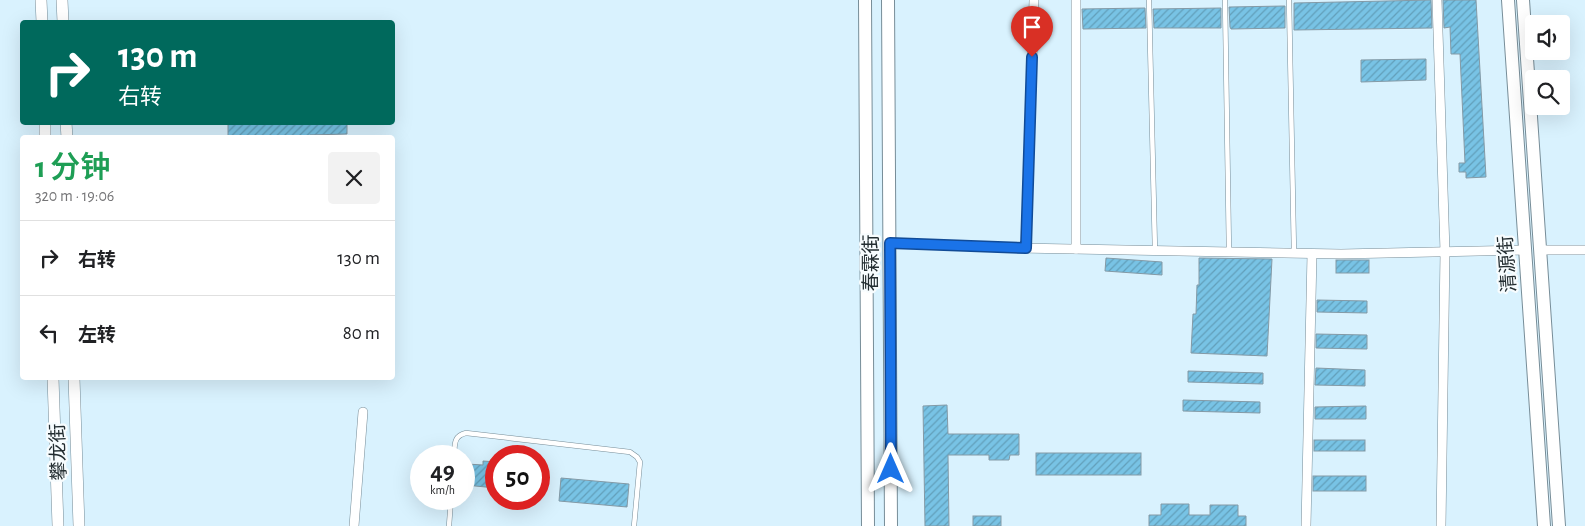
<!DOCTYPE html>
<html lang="zh">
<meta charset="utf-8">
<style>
:root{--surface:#fff;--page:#f2f2f2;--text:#202124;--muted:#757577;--line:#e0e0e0}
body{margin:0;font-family:"Alegreya Sans","Noto Sans SC",sans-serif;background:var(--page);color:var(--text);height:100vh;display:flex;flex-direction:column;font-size:19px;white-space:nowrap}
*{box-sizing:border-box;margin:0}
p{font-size:16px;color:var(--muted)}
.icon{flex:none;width:28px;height:28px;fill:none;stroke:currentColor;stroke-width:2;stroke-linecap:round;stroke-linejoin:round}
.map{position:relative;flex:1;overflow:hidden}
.sheet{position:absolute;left:20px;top:135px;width:375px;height:245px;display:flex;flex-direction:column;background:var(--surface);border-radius:5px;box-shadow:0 5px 20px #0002}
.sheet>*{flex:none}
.banner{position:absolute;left:20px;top:20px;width:375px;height:105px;border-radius:5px;box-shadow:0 5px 20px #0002;background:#00695c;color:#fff;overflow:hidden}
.fabs{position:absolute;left:1525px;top:15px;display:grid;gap:10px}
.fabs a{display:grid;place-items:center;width:45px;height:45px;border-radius:5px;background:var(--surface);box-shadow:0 5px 20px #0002;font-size:25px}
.speed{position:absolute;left:410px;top:445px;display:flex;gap:10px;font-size:25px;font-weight:700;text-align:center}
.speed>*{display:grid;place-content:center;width:65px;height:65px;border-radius:50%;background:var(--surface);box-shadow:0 5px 20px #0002;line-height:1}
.speed small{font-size:12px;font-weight:400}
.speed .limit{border:8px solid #d22;background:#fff;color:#111}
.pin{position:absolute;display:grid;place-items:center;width:42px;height:42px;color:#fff;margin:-51px -21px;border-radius:50% 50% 50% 0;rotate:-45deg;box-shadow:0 0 5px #0007}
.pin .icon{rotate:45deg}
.me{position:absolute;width:55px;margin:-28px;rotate:0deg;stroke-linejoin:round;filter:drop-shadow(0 0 4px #0008)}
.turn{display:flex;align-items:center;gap:18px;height:105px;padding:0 15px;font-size:22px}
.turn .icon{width:65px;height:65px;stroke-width:2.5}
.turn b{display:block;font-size:35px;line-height:42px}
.round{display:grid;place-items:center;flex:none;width:52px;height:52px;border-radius:5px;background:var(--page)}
.head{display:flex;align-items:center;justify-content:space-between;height:85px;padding:0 15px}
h1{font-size:30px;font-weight:600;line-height:38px;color:#1e9e55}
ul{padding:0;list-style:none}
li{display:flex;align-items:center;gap:15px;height:75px;padding:0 15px;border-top:1px solid var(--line)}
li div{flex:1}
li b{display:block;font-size:19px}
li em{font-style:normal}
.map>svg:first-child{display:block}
.building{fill:url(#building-hatch);stroke:#849aa6}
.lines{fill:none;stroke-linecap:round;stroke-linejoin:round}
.service-casing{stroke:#778d98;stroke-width:5.5}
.minor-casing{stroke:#778d98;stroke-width:10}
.tertiary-casing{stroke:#778d98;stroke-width:12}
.secondary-casing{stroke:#778d98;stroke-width:14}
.service{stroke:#fff;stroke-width:4.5}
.minor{stroke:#fff;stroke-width:9}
.tertiary{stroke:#fff;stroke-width:11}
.secondary{stroke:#fff;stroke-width:12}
.route-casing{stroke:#114b97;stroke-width:12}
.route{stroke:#1a73e8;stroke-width:9}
.labels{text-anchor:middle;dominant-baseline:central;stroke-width:4.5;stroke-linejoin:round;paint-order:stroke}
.street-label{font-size:19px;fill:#232d31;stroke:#f7fcfe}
</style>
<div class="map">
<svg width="1585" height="526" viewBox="0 0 1585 526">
<defs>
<pattern id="building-hatch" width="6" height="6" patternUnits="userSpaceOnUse" patternTransform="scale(1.25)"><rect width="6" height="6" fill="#78c3e5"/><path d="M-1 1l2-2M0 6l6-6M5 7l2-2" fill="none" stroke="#629fba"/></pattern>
</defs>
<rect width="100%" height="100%" fill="#d9f2fe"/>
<g class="building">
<polygon points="1431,0 1432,28 1294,30 1294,3"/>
<polygon points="1443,0 1476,0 1486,177 1466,178 1466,172 1459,172 1459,163 1465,163 1460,54 1451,54 1450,27 1444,28"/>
<polygon points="1285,6 1285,28 1231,29 1230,27 1229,7"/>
<polygon points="1145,8 1146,28 1083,29 1082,9"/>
<polygon points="1221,8 1221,28 1154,28 1153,9"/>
<polygon points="1426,59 1426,80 1361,82 1361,60"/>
<polygon points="228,122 347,122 347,134 310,135 310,138 228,138"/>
<polygon points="1106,258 1162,262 1162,275 1105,271"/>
<polygon points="1199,258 1272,259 1267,356 1191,353 1193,314 1196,314 1197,285 1199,285"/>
<rect x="1336" y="260" width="33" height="13"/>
<polygon points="1317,300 1367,301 1367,313 1317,312"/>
<polygon points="1316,334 1367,335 1367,349 1316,348"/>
<polygon points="1316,368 1365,370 1365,386 1315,385"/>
<polygon points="1188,371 1263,373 1263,384 1188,382"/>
<polygon points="1183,400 1260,402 1260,413 1183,411"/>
<polygon points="947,405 948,434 1019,434 1019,455 1010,455 1009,460 989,460 989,455 948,455 949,526 925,526 923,406"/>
<polygon points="1366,406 1366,419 1315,419 1315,407"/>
<rect x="1314" y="440" width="51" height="11"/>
<rect x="1036" y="453" width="105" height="22"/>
<polygon points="483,461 496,462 496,488 465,485 467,464 483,465"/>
<rect x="1313" y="476" width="53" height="15"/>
<polygon points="561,478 629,484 627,507 559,501"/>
<polygon points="1161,504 1189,504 1189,515 1210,515 1210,505 1238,505 1238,516 1246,516 1246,526 1149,526 1149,515 1161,515"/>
<rect x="973" y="516" width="28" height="10"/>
</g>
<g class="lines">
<defs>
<g id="service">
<polyline points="1149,0 1155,251"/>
<polyline points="1225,0 1229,252"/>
<polyline points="1289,0 1294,253"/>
<path d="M454,456C455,445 453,436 466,433L630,452L637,457L640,462L634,526"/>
<polyline points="449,526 451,499"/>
</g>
<g id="minor">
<polyline points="1437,0 1445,252 1441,526"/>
<polyline points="890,243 1019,248 1341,254 1525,250"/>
<polyline points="1026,248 1034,0"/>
<polyline points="1076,249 1076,0"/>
<polyline points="1540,250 1585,250"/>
<polyline points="354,526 363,412"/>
<polyline points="1306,526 1312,254"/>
</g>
<g id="tertiary">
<polyline points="41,0 42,22"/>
<polyline points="62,0 63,22"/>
<polyline points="45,122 45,138"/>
<polyline points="66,122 67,138"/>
<polyline points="53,378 58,526"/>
<polyline points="74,378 79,526"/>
</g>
<g id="secondary">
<polyline points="865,0 868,526"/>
<polyline points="888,0 891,526"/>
<polyline points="1508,0 1544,526"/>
<polyline points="1523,0 1559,526"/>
</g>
</defs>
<use href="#service" class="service-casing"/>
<use href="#minor" class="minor-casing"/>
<use href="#tertiary" class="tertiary-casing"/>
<use href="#secondary" class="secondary-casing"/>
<use href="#service" class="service"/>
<use href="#minor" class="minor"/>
<use href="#tertiary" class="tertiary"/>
<use href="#secondary" class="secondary"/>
</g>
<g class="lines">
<defs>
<polyline id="route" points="891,469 890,243 1026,248 1032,57"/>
</defs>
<use href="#route" class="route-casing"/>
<use href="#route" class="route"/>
</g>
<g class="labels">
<g class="street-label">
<text transform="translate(871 263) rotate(-90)">春霖街</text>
<text transform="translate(1508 264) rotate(-94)">清源街</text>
<text transform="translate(59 452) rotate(-92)">攀龙街</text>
</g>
</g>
</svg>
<div class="fabs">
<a><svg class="icon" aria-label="sound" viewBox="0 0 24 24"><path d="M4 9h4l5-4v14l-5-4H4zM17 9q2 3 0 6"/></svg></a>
<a><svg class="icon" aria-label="search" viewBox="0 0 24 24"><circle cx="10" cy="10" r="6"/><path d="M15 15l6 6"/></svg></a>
</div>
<div class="speed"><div>49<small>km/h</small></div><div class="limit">50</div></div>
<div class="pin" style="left:1032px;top:57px;background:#d93025"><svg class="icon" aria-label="arrive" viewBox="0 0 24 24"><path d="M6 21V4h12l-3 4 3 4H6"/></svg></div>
<svg class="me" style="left:891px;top:469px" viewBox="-20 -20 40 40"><path d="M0-17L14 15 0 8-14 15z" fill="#1a73e8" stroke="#fff" stroke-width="4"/></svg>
<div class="banner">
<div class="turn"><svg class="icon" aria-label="right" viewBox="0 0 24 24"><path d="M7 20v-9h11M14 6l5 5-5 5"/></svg><div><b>130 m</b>右转</div></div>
</div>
<section class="sheet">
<div class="head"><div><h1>1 分钟</h1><p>320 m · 19:06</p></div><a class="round"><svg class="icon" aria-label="close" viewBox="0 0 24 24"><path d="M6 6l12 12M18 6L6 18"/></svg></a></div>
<ul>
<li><svg class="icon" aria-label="right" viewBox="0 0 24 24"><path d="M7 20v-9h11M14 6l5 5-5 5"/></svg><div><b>右转</b></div><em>130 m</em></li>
<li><svg class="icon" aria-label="left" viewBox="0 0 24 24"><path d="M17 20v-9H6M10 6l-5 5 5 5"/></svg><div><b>左转</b></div><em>80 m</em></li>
</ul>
</section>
</div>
